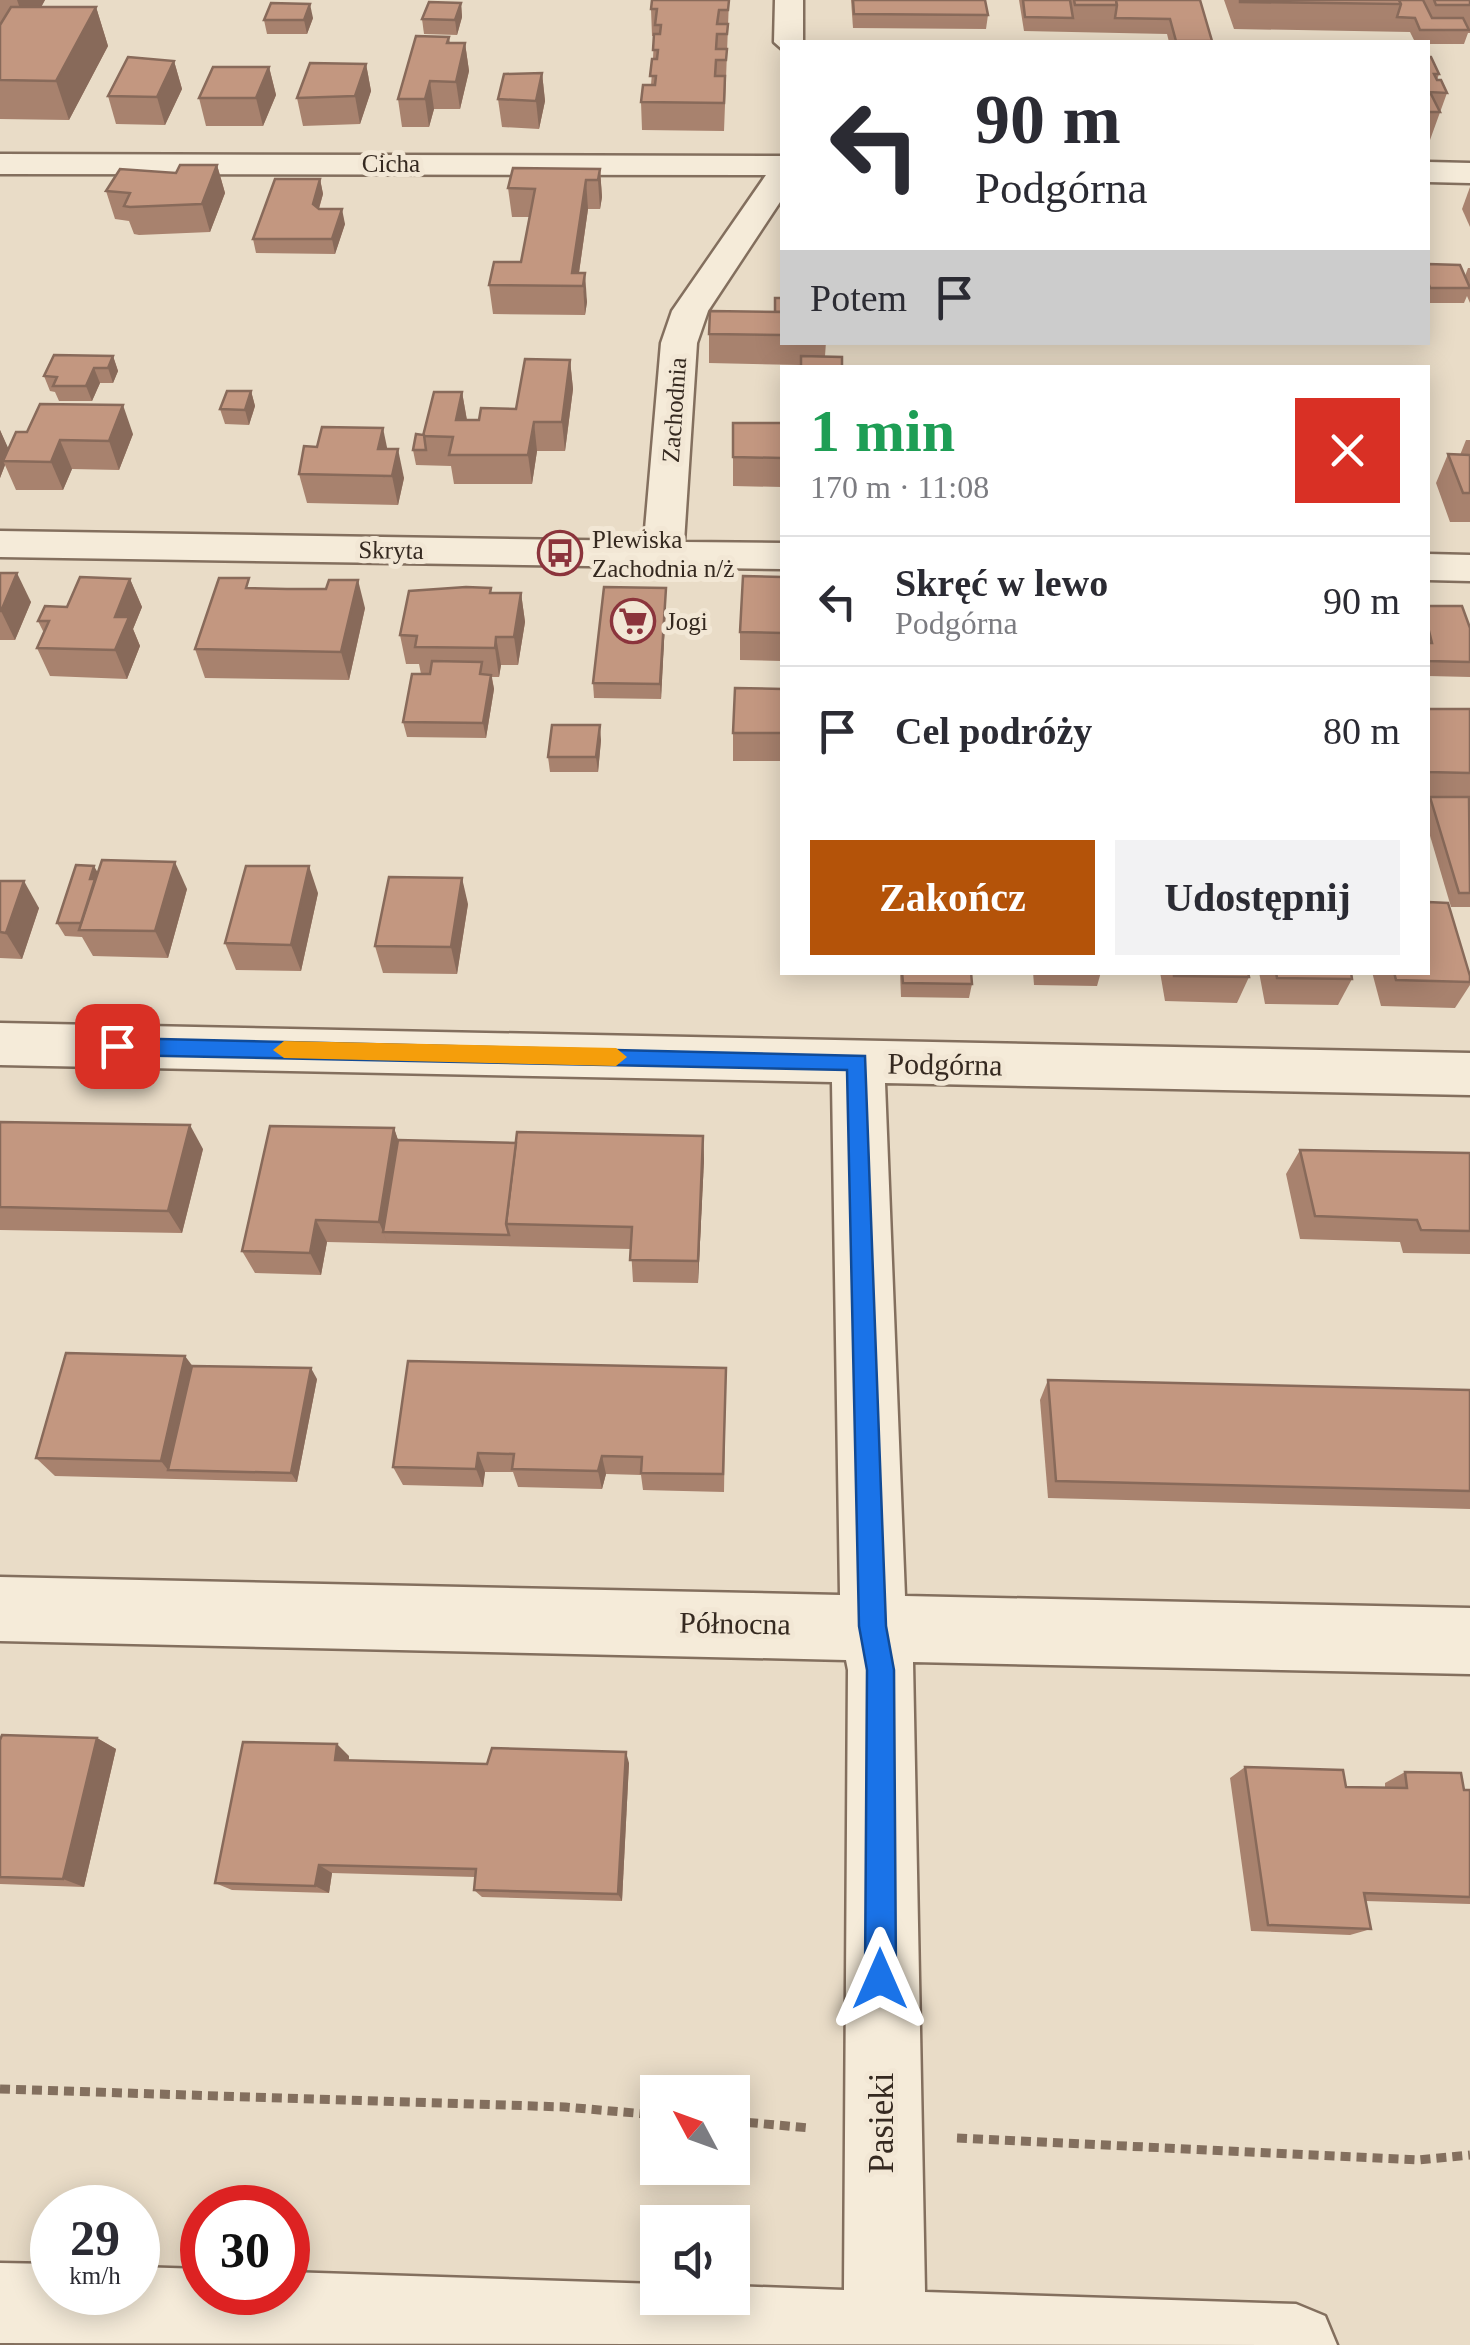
<!DOCTYPE html>
<html lang="pl">
<meta charset="utf-8">
<style>
:root{--surface:#fff;--page:#f2f2f3;--text:#2b2b33;--muted:#7c7c81;--line:#e1e1e2;--accent:#b45309}
body{margin:0;font-family:"Times New Roman",serif;background:var(--page);color:var(--text);height:100vh;display:flex;flex-direction:column;font-size:38px;white-space:nowrap}
*{box-sizing:border-box;margin:0}
p{font-size:32px;color:var(--muted)}
.icon{flex:none;width:55px;height:55px;fill:none;stroke:currentColor;stroke-width:2;stroke-linecap:round;stroke-linejoin:round}
.map{position:relative;flex:1;overflow:hidden}
.side{position:absolute;left:780px;top:365px;width:650px;height:610px;display:flex;flex-direction:column;background:var(--surface);border-radius:0px;box-shadow:0 5px 25px #0003}
.side>*{flex:none}
.banner{position:absolute;left:780px;top:40px;width:650px;height:305px;border-radius:0px;box-shadow:0 5px 25px #0003;background:#fff;color:var(--text);overflow:hidden}
.needle{width:65px;rotate:311deg}
.fabs{position:absolute;left:640px;top:2075px;display:grid;gap:20px}
.fabs a{display:grid;place-items:center;width:110px;height:110px;border-radius:0px;background:var(--surface);box-shadow:0 5px 25px #0003;font-size:50px}
.speed{position:absolute;left:30px;top:2185px;display:flex;gap:20px;font-size:50px;font-weight:700;text-align:center}
.speed>*{display:grid;place-content:center;width:130px;height:130px;border-radius:50%;background:var(--surface);box-shadow:0 5px 25px #0003;line-height:1}
.speed small{font-size:25px;font-weight:400}
.speed .limit{border:15px solid #d22;background:#fff;color:#111}
.pin{position:absolute;display:grid;place-items:center;width:85px;height:85px;color:#fff;margin:-42px;border-radius:20px;box-shadow:0 5px 15px #0006}
.me{position:absolute;width:110px;margin:-55px;rotate:0deg;stroke-linejoin:round;filter:drop-shadow(0 0 8px #0008)}
.turn{display:flex;align-items:center;gap:35px;height:210px;padding:0 30px;font-size:45px}
.turn .icon{width:130px;height:130px;stroke-width:2.5}
.turn b{display:block;font-size:70px;line-height:85px}
.then{display:flex;align-items:center;height:95px;padding:0 30px;background:#0003;gap:20px;font-size:38px}
.round{display:grid;place-items:center;flex:none;width:105px;height:105px;border-radius:0px;background:var(--page)}
.headline{display:flex;align-items:center;justify-content:space-between;height:170px;padding:0 30px}
h1{font-size:60px;font-weight:700;line-height:75px;color:#1e9e55}
.button{display:flex;gap:20px;margin-top:auto;padding:20px 30px}
.button a{flex:1;height:115px;border-radius:0px;background:var(--accent);color:#fff;font-size:40px;font-weight:700;line-height:115px;text-align:center}
.button a+a{background:var(--page);color:var(--text)}
ul{padding:0;list-style:none}
li{display:flex;align-items:center;gap:30px;height:130px;padding:0 30px;border-top:2px solid var(--line)}
li div{flex:1}
li b{display:block;font-size:38px}
li em{font-style:normal}
.map>svg:first-child{display:block}
.lines{fill:none;stroke-linecap:round;stroke-linejoin:round}
.minor-casing{stroke:#836f5e;stroke-width:5}
.path{stroke:#836f5e;stroke-width:9;stroke-dasharray:10 6;stroke-linecap:butt}
.minor{fill:#f5ebd9;fill-rule:evenodd}
.wall{fill:#a8826e}
.shaded-wall{fill:#886a5a}
.building{fill:#c39780;stroke:#886a5a;stroke-width:2.5}
.route{fill:#1a73e8;stroke:#114b97;stroke-width:2.5}
.slow{fill:#f59e0b}
.labels{text-anchor:middle;dominant-baseline:central;stroke-width:10;stroke-linejoin:round;paint-order:stroke}
.far-street-label{font-size:25px;fill:#352920;stroke:#f2e7d5}
.far-poi-label{font-size:25px;fill:#352920;stroke:#f2e7d5;text-anchor:start}
.street-label{font-size:30px;fill:#352920;stroke:#f2e7d5}
.near-street-label{font-size:35px;fill:#352920;stroke:#f2e7d5}
</style>
<div class="map">
<svg width="1470" height="2345" viewBox="0 0 1470 2345">
<rect width="100%" height="100%" fill="#e9dcc7"/>
<g class="lines">
<defs>
<g id="minor">
<polygon points="775,0 803,0 803,42 782,42 782,49 774,42"/>
<polygon points="0,154 782,156 782,199 708,311 697,343 684,542 782,543 782,569 0,557 0,531 644,541 661,343 672,311 766,175 0,174"/>
<polygon points="1428,162 1470,163 1470,183 1428,182"/>
<polygon points="1428,554 1470,555 1470,581 1428,580"/>
<polygon points="0,1023 1470,1053 1470,1095 885,1083 905,1596 1470,1608 1470,1674 913,1662 925,2292 1296,2304 1325,2316 1337,2345 0,2343 0,2263 52,2264 52,2292 138,2292 138,2267 202,2269 202,2292 288,2292 288,2272 658,2284 658,2298 732,2298 732,2286 844,2290 848,1670 846,1660 0,1641 0,1577 840,1595 832,1082 0,1065"/>
</g>
</defs>
<use href="#minor" class="minor-casing"/>
<g class="path">
<polyline points="0,2089 565,2107 658,2115"/>
<polyline points="732,2121 810,2128"/>
<polyline points="957,2138 1418,2160 1470,2155"/>
</g>
<use href="#minor" class="minor"/>
</g>
<g class="wall">
<polygon points="0,0 45,0 41,7 96,7 108,46 69,120 0,119"/>
<polygon points="729,0 724,131 642,130 641,102 651,85 653,59 654,36 652,36 651,9"/>
<polygon points="851,0 985,0 988,15 986,29 853,28"/>
<polygon points="1019,0 1200,0 1212,41 1169,42 1167,34 1024,31"/>
<polygon points="1224,0 1470,0 1470,33 1468,33 1464,44 1428,44 1428,42 1415,42 1410,32 1234,29"/>
<polygon points="461,3 462,17 457,35 424,34 422,19"/>
<polygon points="313,18 307,34 267,34 264,20"/>
<polygon points="449,37 450,43 465,43 469,71 460,109 434,109 429,127 402,127 398,99"/>
<polygon points="1428,57 1439,74 1437,80 1447,93 1430,140 1428,140"/>
<polygon points="174,61 182,89 165,125 116,124 108,96"/>
<polygon points="366,64 371,91 360,124 303,126 297,98"/>
<polygon points="269,67 276,95 263,126 206,126 199,98"/>
<polygon points="542,73 545,101 539,129 502,127 498,99"/>
<polygon points="217,165 225,193 210,232 139,235 134,234 129,221 115,219 106,191 176,173"/>
<polygon points="600,169 602,197 600,209 588,209 579,273 587,302 585,315 493,314 489,285 521,262 530,217 512,217 508,188"/>
<polygon points="320,179 323,194 319,209 345,224 335,254 256,253 253,239"/>
<polygon points="1470,187 1470,227 1462,209"/>
<polygon points="1428,264 1465,276 1468,268 1470,268 1470,303 1467,296 1464,303 1428,303"/>
<polygon points="782,298 782,342 826,342 825,356 800,365 709,363 709,334 775,312"/>
<polygon points="113,356 118,371 113,383 100,383 92,401 59,401 55,392 50,391 44,376"/>
<polygon points="570,360 573,389 565,451 537,451 532,484 454,484 451,466 416,465 413,450 424,435 462,392 467,420 479,420 516,409"/>
<polygon points="251,391 255,406 249,425 225,424 220,409"/>
<polygon points="733,423 782,423 782,487 733,486"/>
<polygon points="0,430 8,449 16,432 133,434 119,470 72,469 63,490 16,490 5,465 0,478"/>
<polygon points="1466,440 1470,440 1470,522 1450,522 1436,483 1448,454 1460,455"/>
<polygon points="387,449 404,478 398,505 307,503 299,474"/>
<polygon points="0,573 31,602 15,640 0,640"/>
<polygon points="782,577 782,661 740,660 740,632"/>
<polygon points="130,579 142,607 133,629 140,646 127,679 50,676 37,648 44,633 38,621"/>
<polygon points="252,588 365,608 349,680 205,678 195,649"/>
<polygon points="491,588 491,593 521,593 525,622 518,665 501,665 499,677 492,677 494,689 486,738 407,737 403,722 421,674 419,664 406,664 400,635"/>
<polygon points="666,588 666,603 661,699 594,698 593,683"/>
<polygon points="1428,606 1470,628 1470,677 1428,676"/>
<polygon points="782,689 782,761 733,761 733,733"/>
<polygon points="1428,709 1470,709 1470,907 1451,907 1428,829"/>
<polygon points="601,740 598,772 550,772 548,757"/>
<polygon points="98,872 187,889 168,958 93,956 82,937 65,936 57,923"/>
<polygon points="0,881 39,908 22,959 0,958"/>
<polygon points="318,893 301,971 236,970 225,943"/>
<polygon points="468,904 457,974 383,973 375,946"/>
<polygon points="900,972 971,972 972,984 969,998 901,997"/>
<polygon points="1033,972 1101,972 1097,986 1034,985"/>
<polygon points="1160,972 1248,972 1249,977 1237,1003 1165,1001"/>
<polygon points="1259,972 1351,972 1352,979 1338,1005 1265,1004"/>
<polygon points="1372,972 1428,972 1470,976 1470,985 1455,1008 1381,1006"/>
<polygon points="0,1122 203,1149 182,1233 0,1230"/>
<polygon points="394,1128 398,1140 516,1143 703,1136 704,1160 698,1283 633,1282 631,1249 327,1242 321,1275 255,1273 242,1251"/>
<polygon points="1300,1150 1470,1153 1470,1254 1403,1253 1400,1242 1300,1239 1286,1174"/>
<polygon points="726,1368 724,1492 643,1490 641,1475 606,1474 602,1489 518,1487 513,1472 485,1472 483,1487 403,1485 393,1467"/>
<polygon points="317,1379 297,1482 55,1476 36,1458"/>
<polygon points="1048,1380 1470,1390 1470,1509 1048,1498 1040,1400"/>
<polygon points="97,1738 116,1749 84,1887 0,1884 0,1740"/>
<polygon points="349,1756 349,1760 487,1764 629,1763 622,1901 482,1897 474,1890 475,1877 332,1873 329,1893 232,1890 215,1883"/>
<polygon points="1245,1767 1346,1787 1385,1788 1385,1783 1405,1772 1464,1790 1470,1790 1470,1904 1365,1901 1371,1929 1350,1935 1251,1931 1230,1778"/>
</g>
<g class="shaded-wall">
<polygon points="17,0 45,0 28,31"/>
<polygon points="461,3 462,17 457,35 455,20"/>
<polygon points="310,4 313,18 307,34 304,20"/>
<polygon points="96,7 108,46 69,120 56,81"/>
<polygon points="465,43 469,71 460,109 456,82"/>
<polygon points="174,61 182,89 165,125 157,97"/>
<polygon points="366,64 371,91 360,124 355,96"/>
<polygon points="269,67 276,95 263,126 256,98"/>
<polygon points="542,73 545,101 539,129 536,101"/>
<polygon points="430,81 434,109 429,127 425,99"/>
<polygon points="217,165 225,193 210,232 202,204"/>
<polygon points="600,169 602,197 600,209 598,180"/>
<polygon points="320,179 323,194 316,218 313,204"/>
<polygon points="586,180 588,209 577,286 572,273"/>
<polygon points="342,209 345,224 335,254 332,239"/>
<polygon points="585,273 587,302 585,315 583,286"/>
<polygon points="113,356 118,371 113,383 108,368"/>
<polygon points="570,360 573,389 565,451 562,422"/>
<polygon points="94,368 100,383 92,401 86,386"/>
<polygon points="251,391 255,406 249,425 245,410"/>
<polygon points="462,392 467,421 456,420"/>
<polygon points="123,405 133,434 119,470 109,441"/>
<polygon points="534,422 537,451 532,484 528,455"/>
<polygon points="383,428 389,457 384,478 378,449"/>
<polygon points="0,430 10,452 3,461 5,465 0,478"/>
<polygon points="60,440 72,469 63,490 51,462"/>
<polygon points="398,449 404,478 398,505 392,476"/>
<polygon points="17,573 31,602 15,640 1,611"/>
<polygon points="130,579 142,607 133,629 140,646 127,679 115,650 115,617"/>
<polygon points="358,580 365,608 349,680 341,652"/>
<polygon points="666,588 666,603 661,699 660,684"/>
<polygon points="521,593 525,622 518,665 514,637"/>
<polygon points="496,637 501,665 499,677 495,648"/>
<polygon points="491,675 494,689 486,738 483,723"/>
<polygon points="600,725 601,740 598,772 596,757"/>
<polygon points="175,862 187,889 168,958 155,931"/>
<polygon points="94,866 102,880 90,879"/>
<polygon points="309,866 318,893 301,971 291,945"/>
<polygon points="462,878 468,904 457,974 451,947"/>
<polygon points="24,881 39,908 22,959 6,933"/>
<polygon points="190,1125 203,1149 182,1233 168,1211"/>
<polygon points="394,1128 402,1152 383,1232 388,1244 379,1222"/>
<polygon points="703,1136 704,1160 698,1283 698,1261"/>
<polygon points="316,1220 327,1242 321,1275 310,1253"/>
<polygon points="185,1356 200,1376 168,1470 161,1461"/>
<polygon points="311,1368 317,1379 297,1482 291,1473"/>
<polygon points="478,1453 485,1472 483,1487 476,1469"/>
<polygon points="602,1456 606,1474 602,1489 598,1471"/>
<polygon points="97,1738 116,1749 84,1887 63,1879"/>
<polygon points="337,1744 349,1756 348,1770 335,1760"/>
<polygon points="626,1752 629,1763 622,1901 618,1894"/>
<polygon points="319,1865 332,1873 329,1893 315,1886"/>
</g>
<g class="building">
<polygon points="652,0 729,0 728,10 719,10 717,24 728,24 727,34 717,34 716,49 727,49 726,60 716,60 715,76 725,76 724,103 641,102 643,85 655,85 656,76 650,76 652,59 657,59 658,50 653,50 654,34 660,34 661,25 655,25 657,9 651,9"/>
<polygon points="853,0 985,0 988,15 854,14"/>
<polygon points="1023,0 1070,0 1073,18 1025,17"/>
<polygon points="1074,0 1116,0 1117,5 1075,5"/>
<polygon points="1116,0 1200,0 1212,41 1176,41 1170,19 1115,18 1117,5"/>
<polygon points="1240,0 1399,0 1401,4 1240,2"/>
<polygon points="1399,0 1423,0 1432,18 1463,18 1469,30 1420,30 1415,18 1397,17 1401,4"/>
<polygon points="1434,0 1470,0 1470,5 1436,5"/>
<polygon points="429,2 461,3 455,20 422,19"/>
<polygon points="271,3 310,4 304,20 264,20"/>
<polygon points="11,7 96,7 56,81 0,80 0,25"/>
<polygon points="416,36 449,37 447,43 465,43 456,82 430,81 425,99 398,99"/>
<polygon points="128,57 174,61 157,97 108,96"/>
<polygon points="1428,57 1431,57 1439,74 1434,74 1437,80 1441,80 1447,93 1430,92 1440,112 1428,112"/>
<polygon points="310,63 366,64 355,96 297,98"/>
<polygon points="213,67 269,67 256,98 199,98"/>
<polygon points="542,73 536,101 498,99 504,74"/>
<polygon points="180,165 217,165 202,204 130,207 124,206 130,193 106,191 120,169 176,173"/>
<polygon points="513,168 600,169 598,180 586,180 572,273 585,273 583,286 489,285 494,262 521,262 535,189 508,188"/>
<polygon points="275,179 320,179 313,204 319,209 342,209 332,239 253,239"/>
<polygon points="1428,264 1460,265 1470,288 1430,288 1428,282"/>
<rect x="775" y="298" width="7" height="14"/>
<polygon points="710,311 782,312 782,335 709,334"/>
<polygon points="54,355 113,356 108,368 94,368 86,386 53,386 57,377 44,376"/>
<polygon points="801,356 842,357 842,368 801,368"/>
<polygon points="525,359 570,360 562,422 534,422 528,455 449,455 453,437 423,436 434,392 462,392 456,420 479,420 481,408 516,409"/>
<polygon points="227,391 251,391 245,410 220,409"/>
<polygon points="40,404 123,405 109,441 60,440 51,462 3,461 16,432 27,432"/>
<polygon points="733,423 782,423 782,458 733,457"/>
<polygon points="322,427 383,428 378,449 398,449 392,476 299,474 304,446 317,447"/>
<polygon points="416,434 424,435 426,450 413,450"/>
<polygon points="1448,454 1470,455 1470,493 1463,493"/>
<polygon points="0,573 17,573 1,611 0,611"/>
<polygon points="743,576 782,577 782,633 740,632"/>
<polygon points="80,577 130,579 115,617 129,617 115,650 37,648 49,621 38,621 45,606 67,607"/>
<polygon points="219,578 249,578 246,588 287,589 326,589 329,580 358,580 341,652 195,649"/>
<polygon points="466,587 491,588 490,593 521,593 514,637 496,637 495,648 415,647 417,636 400,635 409,591"/>
<polygon points="604,587 666,588 660,684 593,683"/>
<polygon points="1428,606 1462,606 1470,628 1470,662 1428,661 1428,643 1432,643 1428,627"/>
<polygon points="432,661 482,662 480,674 491,675 483,723 403,722 412,674 430,674"/>
<polygon points="735,688 782,689 782,733 733,733"/>
<polygon points="1428,709 1470,709 1470,773 1428,772"/>
<polygon points="552,725 600,725 596,757 548,757"/>
<polygon points="1430,797 1469,797 1470,893 1459,893"/>
<polygon points="102,860 175,862 155,931 79,930"/>
<polygon points="76,865 94,866 90,879 95,879 81,923 57,923"/>
<polygon points="246,866 309,866 291,945 225,943"/>
<polygon points="389,877 462,878 451,947 375,946"/>
<polygon points="0,881 24,881 6,933 0,932"/>
<polygon points="1428,902 1448,903 1470,976 1470,982 1396,980 1394,972 1428,972"/>
<polygon points="902,972 971,972 972,984 903,983"/>
<polygon points="1174,972 1248,972 1249,977 1174,976"/>
<polygon points="1276,972 1351,972 1352,979 1277,978"/>
<polygon points="0,1122 190,1125 168,1211 0,1207"/>
<polygon points="270,1126 394,1128 379,1222 316,1220 310,1253 242,1251"/>
<polygon points="517,1132 703,1136 698,1261 630,1260 632,1227 506,1224"/>
<polygon points="398,1140 516,1143 506,1224 509,1235 383,1232"/>
<polygon points="1300,1150 1470,1153 1470,1231 1421,1230 1417,1220 1315,1216"/>
<polygon points="66,1353 185,1356 161,1461 36,1458"/>
<polygon points="408,1361 726,1368 723,1474 641,1473 642,1457 602,1456 598,1471 512,1469 514,1454 478,1453 476,1469 393,1467"/>
<polygon points="192,1366 311,1368 291,1473 168,1470"/>
<polygon points="1048,1380 1470,1390 1470,1491 1056,1481"/>
<polygon points="2,1735 97,1738 63,1879 0,1877 0,1740"/>
<polygon points="243,1742 337,1744 335,1760 487,1764 492,1748 626,1752 618,1894 474,1890 476,1869 319,1865 315,1886 215,1883"/>
<polygon points="1245,1767 1343,1770 1346,1787 1407,1788 1405,1772 1461,1773 1464,1790 1470,1790 1470,1897 1364,1893 1371,1929 1268,1925"/>
</g>
<polygon class="route" points="117,1038 865,1056 886,1626 894,1670 896,1979 891,1990 880,1994 870,1990 865,1979 867,1670 859,1626 847,1070 117,1055 106,1046"/>
<polygon class="slow" points="284,1041 616,1048 627,1057 616,1066 284,1058 273,1050"/>
<defs>
<symbol id="bus-ring" viewBox="-11 -11 22 22"><circle r="9.5" fill="#f2e7d5" stroke="#8b343c" stroke-width="1.5"/><path d="M-5-6H5V4H4V6H2V4H-2V6H-4V4H-5ZM-3.5-4V0h7V-4ZM-3.5 1.2v1.5H-2V1.2ZM2 1.2v1.5H3.5V1.2Z" fill="#8b343c"/></symbol>
<symbol id="supermarket-ring" viewBox="-11 -11 22 22"><circle r="9.5" fill="#f2e7d5" stroke="#8b343c" stroke-width="1.5"/><path d="M-6-5.5h2.5l.6 2H6L4.5 2H-2.5L-4.4-4H-6ZM-1.5 3.2a1.3 1.3 0 1 0 .1 0ZM3 3.2a1.3 1.3 0 1 0 .1 0Z" fill="#8b343c"/></symbol>
</defs>
<g fill-rule="evenodd">
<use href="#bus-ring" x="535" y="528" width="50" height="50"/>
<use href="#supermarket-ring" x="608" y="596" width="50" height="50"/>
</g>
<g class="labels">
<g class="far-street-label">
<text x="391" y="163">Cicha</text>
<text transform="translate(674 410) rotate(-86)">Zachodnia</text>
<text transform="translate(391 550) rotate(1)">Skryta</text>
</g>
<g class="far-poi-label">
<text x="592" y="539">Plewiska<tspan x="592" dy="29">Zachodnia n/ż</tspan></text>
<text x="666" y="621">Jogi</text>
</g>
<g class="street-label">
<text transform="translate(945 1064) rotate(1)">Podgórna</text>
<text transform="translate(735 1623) rotate(1)">Północna</text>
</g>
<g class="near-street-label">
<text transform="translate(881 2123) rotate(-90)">Pasieki</text>
</g>
</g>
</svg>
<div class="fabs">
<a><svg class="needle" viewBox="-14 -14 28 28"><path d="M0-13l5 13h-10z" fill="#e53935"/><path d="M0 13l5-13h-10z" fill="#7c7c81"/></svg></a>
<a><svg class="icon" aria-label="sound" viewBox="0 0 24 24"><path d="M4 9h4l5-4v14l-5-4H4zM17 9q2 3 0 6"/></svg></a>
</div>
<div class="speed"><div>29<small>km/h</small></div><div class="limit">30</div></div>
<div class="pin" style="left:117px;top:1046px;background:#d93025"><svg class="icon" aria-label="arrive" viewBox="0 0 24 24"><path d="M6 21V4h12l-3 4 3 4H6"/></svg></div>
<svg class="me" style="left:880px;top:1979px" viewBox="-20 -20 40 40"><path d="M0-17L14 15 0 8-14 15z" fill="#1a73e8" stroke="#fff" stroke-width="4"/></svg>
<div class="banner">
<div class="turn"><svg class="icon" aria-label="left" viewBox="0 0 24 24"><path d="M17 20v-9H6M10 6l-5 5 5 5"/></svg><div><b>90 m</b>Podgórna</div></div>
<div class="then">Potem<svg class="icon" aria-label="arrive" viewBox="0 0 24 24"><path d="M6 21V4h12l-3 4 3 4H6"/></svg></div>
</div>
<section class="side">
<div class="headline"><div><h1>1 min</h1><p>170 m · 11:08</p></div><a class="round" style="background:#d93025;color:#fff"><svg class="icon" aria-label="close" viewBox="0 0 24 24"><path d="M6 6l12 12M18 6L6 18"/></svg></a></div>
<ul>
<li><svg class="icon" aria-label="left" viewBox="0 0 24 24"><path d="M17 20v-9H6M10 6l-5 5 5 5"/></svg><div><b>Skręć w lewo</b><p>Podgórna</p></div><em>90 m</em></li>
<li><svg class="icon" aria-label="arrive" viewBox="0 0 24 24"><path d="M6 21V4h12l-3 4 3 4H6"/></svg><div><b>Cel podróży</b></div><em>80 m</em></li>
</ul>
<div class="button"><a>Zakończ</a><a>Udostępnij</a></div>
</section>
</div>
